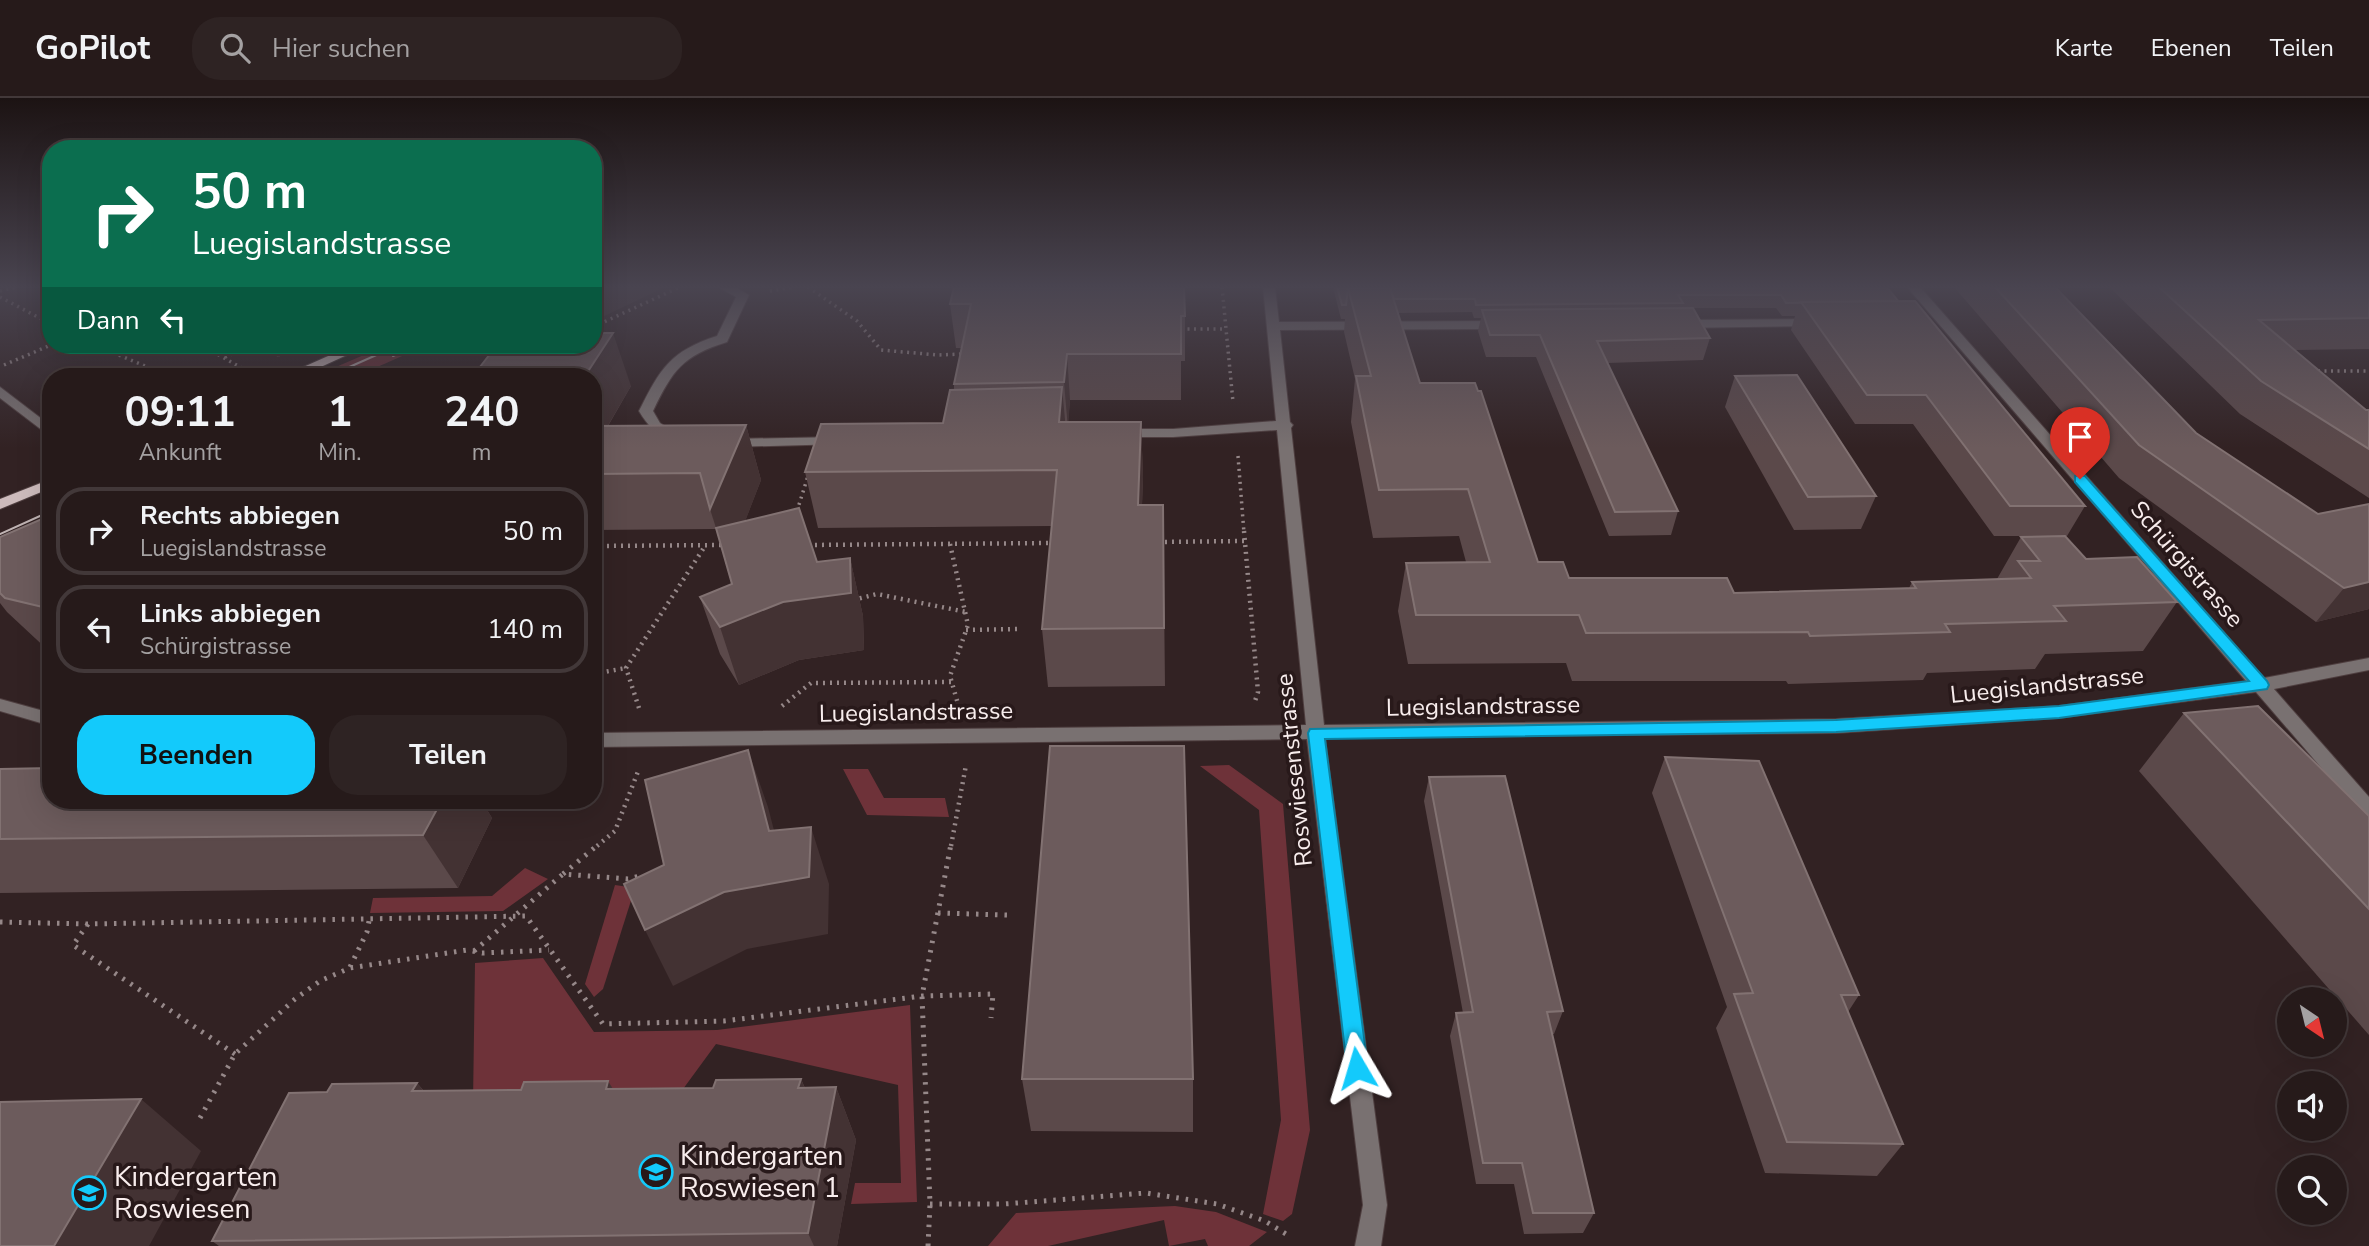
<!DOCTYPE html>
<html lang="de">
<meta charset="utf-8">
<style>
:root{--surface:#261a1a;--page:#2e2323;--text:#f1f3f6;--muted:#a4a1a2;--line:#423839;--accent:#13cafb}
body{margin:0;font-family:"Nunito Sans",sans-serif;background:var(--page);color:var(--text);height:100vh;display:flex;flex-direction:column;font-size:26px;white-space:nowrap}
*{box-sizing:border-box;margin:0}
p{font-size:23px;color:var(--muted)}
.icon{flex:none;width:38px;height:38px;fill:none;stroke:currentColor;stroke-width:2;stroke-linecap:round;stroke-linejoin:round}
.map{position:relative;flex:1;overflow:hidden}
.panel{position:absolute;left:42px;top:270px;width:560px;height:441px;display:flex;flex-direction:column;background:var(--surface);border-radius:28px;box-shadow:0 7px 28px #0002,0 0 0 2px var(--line)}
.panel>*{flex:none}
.banner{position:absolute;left:42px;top:42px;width:560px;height:214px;border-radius:28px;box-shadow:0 7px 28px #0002,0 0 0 2px var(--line);background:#0b6e4f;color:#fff;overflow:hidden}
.needle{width:46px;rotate:145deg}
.buttons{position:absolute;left:2277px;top:889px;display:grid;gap:14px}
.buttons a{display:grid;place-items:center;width:70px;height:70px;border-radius:50%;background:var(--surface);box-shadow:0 7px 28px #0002,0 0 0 2px var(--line);font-size:35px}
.pin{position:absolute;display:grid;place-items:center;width:60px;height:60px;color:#fff;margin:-72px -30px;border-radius:50% 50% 50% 0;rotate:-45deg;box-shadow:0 0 7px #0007}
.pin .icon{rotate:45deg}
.me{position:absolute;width:77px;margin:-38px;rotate:353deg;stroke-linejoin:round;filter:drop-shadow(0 0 5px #0008)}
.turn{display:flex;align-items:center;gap:24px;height:147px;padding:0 35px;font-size:32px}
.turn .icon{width:91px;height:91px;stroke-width:2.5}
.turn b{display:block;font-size:49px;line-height:60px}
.then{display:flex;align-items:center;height:66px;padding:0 35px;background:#0003;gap:14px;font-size:26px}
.eta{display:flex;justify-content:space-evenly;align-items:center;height:119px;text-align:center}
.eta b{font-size:42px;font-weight:700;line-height:49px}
.action{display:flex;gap:14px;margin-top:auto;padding:14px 35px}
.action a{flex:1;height:80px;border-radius:28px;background:var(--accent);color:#111;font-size:28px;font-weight:700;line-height:80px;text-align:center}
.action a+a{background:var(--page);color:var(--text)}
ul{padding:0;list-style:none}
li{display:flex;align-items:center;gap:21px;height:88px;margin:0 14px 10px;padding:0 21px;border:4px solid var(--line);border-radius:28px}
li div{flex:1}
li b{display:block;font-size:26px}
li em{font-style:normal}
header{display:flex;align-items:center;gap:42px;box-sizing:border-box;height:98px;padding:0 35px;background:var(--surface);border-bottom:2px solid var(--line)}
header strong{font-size:33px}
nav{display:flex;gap:38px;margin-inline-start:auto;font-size:24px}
.search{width:490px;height:63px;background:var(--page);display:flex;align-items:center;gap:18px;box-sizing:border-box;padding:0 24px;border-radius:28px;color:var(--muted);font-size:26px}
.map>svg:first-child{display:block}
.green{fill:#6e3239}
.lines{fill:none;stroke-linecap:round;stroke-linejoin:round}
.minor-casing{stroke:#4e3e3f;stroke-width:2}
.major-casing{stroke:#4e3e3f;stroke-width:2}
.path-far2{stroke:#968889;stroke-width:3.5;stroke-dasharray:2 4.5;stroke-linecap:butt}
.path-far1{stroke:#968889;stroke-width:4.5;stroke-dasharray:2 5;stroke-linecap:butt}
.path{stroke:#968889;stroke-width:5;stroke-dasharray:2.5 7;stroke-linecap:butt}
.minor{fill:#797171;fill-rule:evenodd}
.major{fill:#cdbbbc;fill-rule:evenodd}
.tram{stroke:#bfb3b3;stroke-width:2}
.wall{fill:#5b494a;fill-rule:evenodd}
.shaded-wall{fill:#433233}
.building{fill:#6c5b5c;stroke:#827272;stroke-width:2}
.route{fill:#13cafb;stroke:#0c83a3;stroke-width:2}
.labels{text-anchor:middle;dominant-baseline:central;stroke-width:7;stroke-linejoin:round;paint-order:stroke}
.street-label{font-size:24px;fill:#f8eded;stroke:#28191a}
.near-poi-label{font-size:28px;fill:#f8eded;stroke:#28191a;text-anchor:start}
</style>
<header>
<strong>GoPilot</strong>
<div class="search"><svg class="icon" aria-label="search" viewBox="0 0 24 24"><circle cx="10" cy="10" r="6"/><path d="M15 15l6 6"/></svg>Hier suchen</div>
<nav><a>Karte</a><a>Ebenen</a><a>Teilen</a></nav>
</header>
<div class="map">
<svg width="2369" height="1148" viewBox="0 0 2369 1148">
<rect width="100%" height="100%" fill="#322223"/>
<g class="green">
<polygon points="387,247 427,247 357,278 315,278"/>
<polygon points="1229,667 1283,706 1310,1032 1292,1116 1283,1123 1263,1116 1281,1022 1259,712 1200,668"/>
<polygon points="843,671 868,671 884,700 945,700 949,719 867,717"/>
<polygon points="525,770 548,781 503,813 370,815 373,800 492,798"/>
<polygon points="615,787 635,790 603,891 594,899 585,886"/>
<polygon points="543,860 594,934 717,932 910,907 917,1104 851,1106 855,1085 901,1085 898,987 716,946 675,1002 473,1004 475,865"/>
<polygon points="1175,1108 1216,1114 1267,1134 1249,1148 1208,1148 1205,1141 1169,1148 1164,1122 1048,1148 988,1148 1016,1115"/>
</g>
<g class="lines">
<defs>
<g id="minor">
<path d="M718,189H735L749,197L727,244C682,258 673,272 653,313L660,325L681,339L674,343C657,338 648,328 639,313C660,271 670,253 717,238L736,199Z"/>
<polygon points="1263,189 1275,189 1279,224 1501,223 1507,227 1501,231 1280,232 1290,324 1293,327 1291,330 1324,627 1836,621 2059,608 2246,583 1907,189 1920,189 2264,580 2369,560 2369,572 2274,591 2369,699 2369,719 2362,717 2256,594 2059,620 1836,635 1325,640 1387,1107 1381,1148 1355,1148 1363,1107 1307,641 593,649 593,635 1306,627 1277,332 1173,339 1118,339 1111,335 1118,331 1173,331 1276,323"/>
<polygon points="1816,221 1822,225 1820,228 1680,230 1674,226 1680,222"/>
<polygon points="0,289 51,328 51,339 0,300"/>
<polygon points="838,339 845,343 843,346 730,349 723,345 730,341"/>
<polygon points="0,601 51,615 51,628 0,613"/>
</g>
<g id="major">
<polygon points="353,247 369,247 301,278 283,278"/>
<polygon points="51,381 51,390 0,411 0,401"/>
</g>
</defs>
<use href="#minor" class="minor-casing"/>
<use href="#major" class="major-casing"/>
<g class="path-far2">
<polyline points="808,189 857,223 881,252 938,257 964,256"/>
<polyline points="1222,189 1233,304"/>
<polyline points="0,193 17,189"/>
<polyline points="770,193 794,189"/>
<polyline points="0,199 51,226"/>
<polyline points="593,229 680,189"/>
<polyline points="1181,231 1226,231"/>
<polyline points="95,247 169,278"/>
<polyline points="201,247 256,278"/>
<polyline points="225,259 256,247"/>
<polyline points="4,267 51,247"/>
<polyline points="2318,273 2369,273"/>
<polyline points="1238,358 1244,435"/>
<polyline points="797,413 808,378"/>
</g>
<g class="path-far1">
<polyline points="1244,433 1258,594 1255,603"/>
<polyline points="1158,444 1245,443"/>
<polyline points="950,446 968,527 950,578 958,606"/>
<polyline points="808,447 1054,445"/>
<polyline points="593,448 725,447"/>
<polyline points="853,502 877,496 966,514"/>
<polyline points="966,532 1021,531"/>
<polyline points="593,576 626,570"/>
<polyline points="782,608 811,585 952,584"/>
<polyline points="639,610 626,570 705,448"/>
<polyline points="597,748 615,733 639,671"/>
<polyline points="951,748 966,667"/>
</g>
<g class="path">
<polyline points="563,776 599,746"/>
<polyline points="938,815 1007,817"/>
<polyline points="0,824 88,826 526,818 603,926 724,923 922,898 993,896 991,920"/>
<polyline points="88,826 73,847 235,956"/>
<polyline points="474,853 563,776 628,781 640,778"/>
<polyline points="350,869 367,834 369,823"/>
<polyline points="200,1020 235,956 295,901 320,883 350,870 467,852 482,855 549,852"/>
<polyline points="930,1106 1004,1106 1146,1095 1217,1106 1265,1123 1286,1136"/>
<polyline points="928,1148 930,1106 922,898 951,746"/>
</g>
<use href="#minor" class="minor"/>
<use href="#major" class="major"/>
<g class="tram">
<polyline points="393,258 417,247"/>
<polyline points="329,278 399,247"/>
<polyline points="0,436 51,413"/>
</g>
</g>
<g class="wall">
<polygon points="954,189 1185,218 1185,263 1181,263 1181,302 1070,302 1068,324 1141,324 1143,379 1142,407 1163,407 1165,588 1048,589 1042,531 1052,428 818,430 805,374 943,325 954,291 954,286 961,250 956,250 950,206"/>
<path d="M1333,189H1887L2085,408L2067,438H2065L2086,461L2177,504L2143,553L2045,556L2035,571L1927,575L1923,582L1788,586L1786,583H1572L1566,565L1408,566L1398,513L1406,465L1466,464L1459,438L1373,440L1351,324L1355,281L1344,234L1345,221H1341ZM1682,210H1776L1782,218H1795L1791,232L1855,326H1913L1994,438H2056L2021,439L1997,481L1912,484L1909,490L1734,495L1569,480L1538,464L1420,285L1398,215L1472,214L1474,220H1481L1478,233L1486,259H1536L1609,438L1671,437L1678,413L1607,265L1703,262L1710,240Z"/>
<polygon points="1954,189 2055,189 2196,335 2318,416 2369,406 2369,511 2316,524 2119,380"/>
<polygon points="2109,189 2369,189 2369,251 2295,252 2366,312 2369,312 2369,400 2240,316"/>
<polygon points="258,247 306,247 278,259"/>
<polygon points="593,278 631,288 608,328 746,327 761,382 745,423 817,464 850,460 863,518 864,552 799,562 739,587 720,556 700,499 732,486 716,431 593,432"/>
<polygon points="1735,278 1876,398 1861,431 1794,432 1725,309"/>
<polygon points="51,417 51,555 7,514 0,505 0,439"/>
<polygon points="2184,615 2369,718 2369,937 2139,673"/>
<polygon points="1665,659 1859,897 1848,914 1903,1046 1877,1078 1765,1075 1716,930 1727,909 1652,695"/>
<polygon points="0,671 51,702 481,702 492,720 458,790 0,795"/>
<polygon points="1429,679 1563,913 1554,936 1552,936 1594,1115 1583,1135 1524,1136 1514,1086 1476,1086 1450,938 1456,915 1463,915 1424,703"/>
<polygon points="801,981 805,990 836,989 856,1042 837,1148 219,1148 212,1143 327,994 417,985 424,993 713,990"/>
<polygon points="1022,981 1193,981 1193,1034 1031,1033"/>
</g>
<g class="shaded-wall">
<polygon points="593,189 665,189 596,222 593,214"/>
<polygon points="613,235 631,288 593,353 593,278 585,278"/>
<polygon points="271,247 306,247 278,259"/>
<polygon points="1067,256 1070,302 1068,331 1064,284"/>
<polygon points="1062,289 1067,344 1059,324"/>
<polygon points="1141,324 1143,379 1140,464 1138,407"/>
<polygon points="746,327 761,382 728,468 710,411"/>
<polygon points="850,460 863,518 864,552 799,562 739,587 720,529"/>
<polygon points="2369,484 2369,511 2316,524 2344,490"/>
<polygon points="748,652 768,709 787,783 811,729 829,786 828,836 747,851 673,888 645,832 769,733"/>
<polygon points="442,702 481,702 492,720 458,790 423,737"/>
<polygon points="801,981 822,1033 798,990"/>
<polygon points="608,983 641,1036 606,991"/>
<polygon points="417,985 460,1037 412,993"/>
<polygon points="836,989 856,1042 837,1148 814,1148 808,1135"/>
<polygon points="141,1001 201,1053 149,1148 54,1148"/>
</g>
<g class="building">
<polygon points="954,189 1184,189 1185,218 1181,218 1181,256 1067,256 1064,284 954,286 971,206 950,206"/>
<polygon points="1337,189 1887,189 1898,203 1786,205 1781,197 1678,197 1683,205 1476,207 1475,201 1394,201 1390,190 1348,190 1346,207 1342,207"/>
<polygon points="1995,189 2055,189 2196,335 2318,416 2369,406 2369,484 2344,490 2139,347"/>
<polygon points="2159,189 2369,189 2369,220 2259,222 2366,312 2369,312 2369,351 2261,283"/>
<polygon points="1348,190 1390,190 1420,285 1475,285 1478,293 1481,293 1538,464 1563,464 1569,480 1727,480 1734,495 1916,490 1912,484 2031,480 2018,463 2040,463 2021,439 2065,438 2086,461 2137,459 2177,504 2054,508 2066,523 1945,526 1950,534 1810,538 1808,534 1586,535 1579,517 1416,517 1406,465 1490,464 1468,391 1379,392 1356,278 1371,278"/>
<polygon points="1915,203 2085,408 2010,408 1926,297 1867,297 1801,204"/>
<polygon points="1693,210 1710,240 1597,243 1678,413 1615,414 1540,237 1490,237 1482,212"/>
<polygon points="593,235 613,235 585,278 473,278 497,247 593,247"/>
<polygon points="1797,277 1876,398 1808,399 1735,278"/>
<polygon points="1062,289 1059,324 1141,324 1138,407 1163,407 1164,530 1042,531 1057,372 805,374 821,326 943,325 950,292"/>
<polygon points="746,327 710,411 700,375 593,376 593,328"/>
<polygon points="799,410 817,464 850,460 851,495 783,504 720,529 700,499 732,486 716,430"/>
<polygon points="51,417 51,511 5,500 0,495 0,439"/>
<polygon points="2258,608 2369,718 2369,811 2184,615"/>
<polygon points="1050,648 1184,648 1193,981 1022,981"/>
<polygon points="748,652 769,733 811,729 809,779 724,794 645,832 624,786 664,767 645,682"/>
<polygon points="1665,659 1759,663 1859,897 1841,897 1903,1046 1787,1044 1734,896 1753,895"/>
<polygon points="51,670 51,702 442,702 423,737 0,741 0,671"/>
<polygon points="1505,678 1563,913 1547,914 1594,1115 1533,1115 1522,1065 1483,1065 1456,915 1473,914 1429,679"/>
<polygon points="801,981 798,990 836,989 808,1135 212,1143 289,995 327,994 332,986 417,985 412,993 521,992 524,984 608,983 606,991 713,990 716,982"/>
<polygon points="141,1001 54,1148 0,1148 0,1004"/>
</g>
<linearGradient id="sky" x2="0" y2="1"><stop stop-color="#1c1313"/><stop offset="0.54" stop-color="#494450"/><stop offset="1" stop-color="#494450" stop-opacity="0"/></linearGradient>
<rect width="2369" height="350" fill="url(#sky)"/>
<polygon class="route" points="2080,377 2085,378 2267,583 2269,587 2267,591 2059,620 1836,634 1325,641 1368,970 1365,976 1357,979 1350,976 1347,970 1308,635 1310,631 1836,622 2059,608 2249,583 2075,384 2075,378"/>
<defs>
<symbol id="school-ring" viewBox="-11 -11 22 22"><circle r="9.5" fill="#28191a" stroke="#13cafb" stroke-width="1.5"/><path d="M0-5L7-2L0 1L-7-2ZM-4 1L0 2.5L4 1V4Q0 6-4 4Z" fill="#13cafb"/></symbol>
</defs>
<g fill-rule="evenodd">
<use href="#school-ring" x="637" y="1055" width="38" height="38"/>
<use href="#school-ring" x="70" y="1076" width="38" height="38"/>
</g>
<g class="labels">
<g class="street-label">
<text transform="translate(2187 466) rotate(49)">Schürgistrasse</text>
<text transform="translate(2047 587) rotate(-6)">Luegislandstrasse</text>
<text transform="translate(1483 608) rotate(-1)">Luegislandstrasse</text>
<text transform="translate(916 614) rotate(-1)">Luegislandstrasse</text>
<text transform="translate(1294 672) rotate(-96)">Roswiesenstrasse</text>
</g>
<g class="near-poi-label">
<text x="680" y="1058">Kindergarten<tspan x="680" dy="32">Roswiesen 1</tspan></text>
<text x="114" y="1079">Kindergarten<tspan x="114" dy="32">Roswiesen</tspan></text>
</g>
</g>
</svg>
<div class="buttons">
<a><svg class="needle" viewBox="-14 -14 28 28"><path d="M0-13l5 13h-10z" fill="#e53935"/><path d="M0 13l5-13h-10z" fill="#a4a1a2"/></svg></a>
<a><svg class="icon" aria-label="sound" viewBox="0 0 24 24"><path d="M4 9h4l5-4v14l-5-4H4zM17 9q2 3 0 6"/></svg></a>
<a><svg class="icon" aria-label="search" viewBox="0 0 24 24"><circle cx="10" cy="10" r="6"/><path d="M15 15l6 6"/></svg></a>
</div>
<div class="pin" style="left:2080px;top:381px;background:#d93025"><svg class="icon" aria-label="arrive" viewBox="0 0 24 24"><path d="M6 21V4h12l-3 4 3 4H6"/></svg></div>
<svg class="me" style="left:1357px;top:970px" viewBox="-20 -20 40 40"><path d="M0-17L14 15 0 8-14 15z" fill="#13cafb" stroke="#fff" stroke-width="4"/></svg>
<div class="banner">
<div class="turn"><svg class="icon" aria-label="right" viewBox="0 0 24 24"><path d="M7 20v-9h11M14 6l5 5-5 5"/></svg><div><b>50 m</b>Luegislandstrasse</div></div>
<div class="then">Dann<svg class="icon" aria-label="left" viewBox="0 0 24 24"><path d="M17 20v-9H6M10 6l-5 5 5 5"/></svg></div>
</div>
<section class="panel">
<div class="eta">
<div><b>09:11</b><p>Ankunft</p></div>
<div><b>1</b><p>Min.</p></div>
<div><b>240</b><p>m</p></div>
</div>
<ul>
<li><svg class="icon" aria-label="right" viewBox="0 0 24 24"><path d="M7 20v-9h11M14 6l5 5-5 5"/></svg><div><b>Rechts abbiegen</b><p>Luegislandstrasse</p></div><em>50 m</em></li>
<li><svg class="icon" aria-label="left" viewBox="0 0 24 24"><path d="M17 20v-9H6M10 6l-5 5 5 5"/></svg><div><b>Links abbiegen</b><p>Schürgistrasse</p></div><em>140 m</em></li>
</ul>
<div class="action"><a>Beenden</a><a>Teilen</a></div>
</section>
</div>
